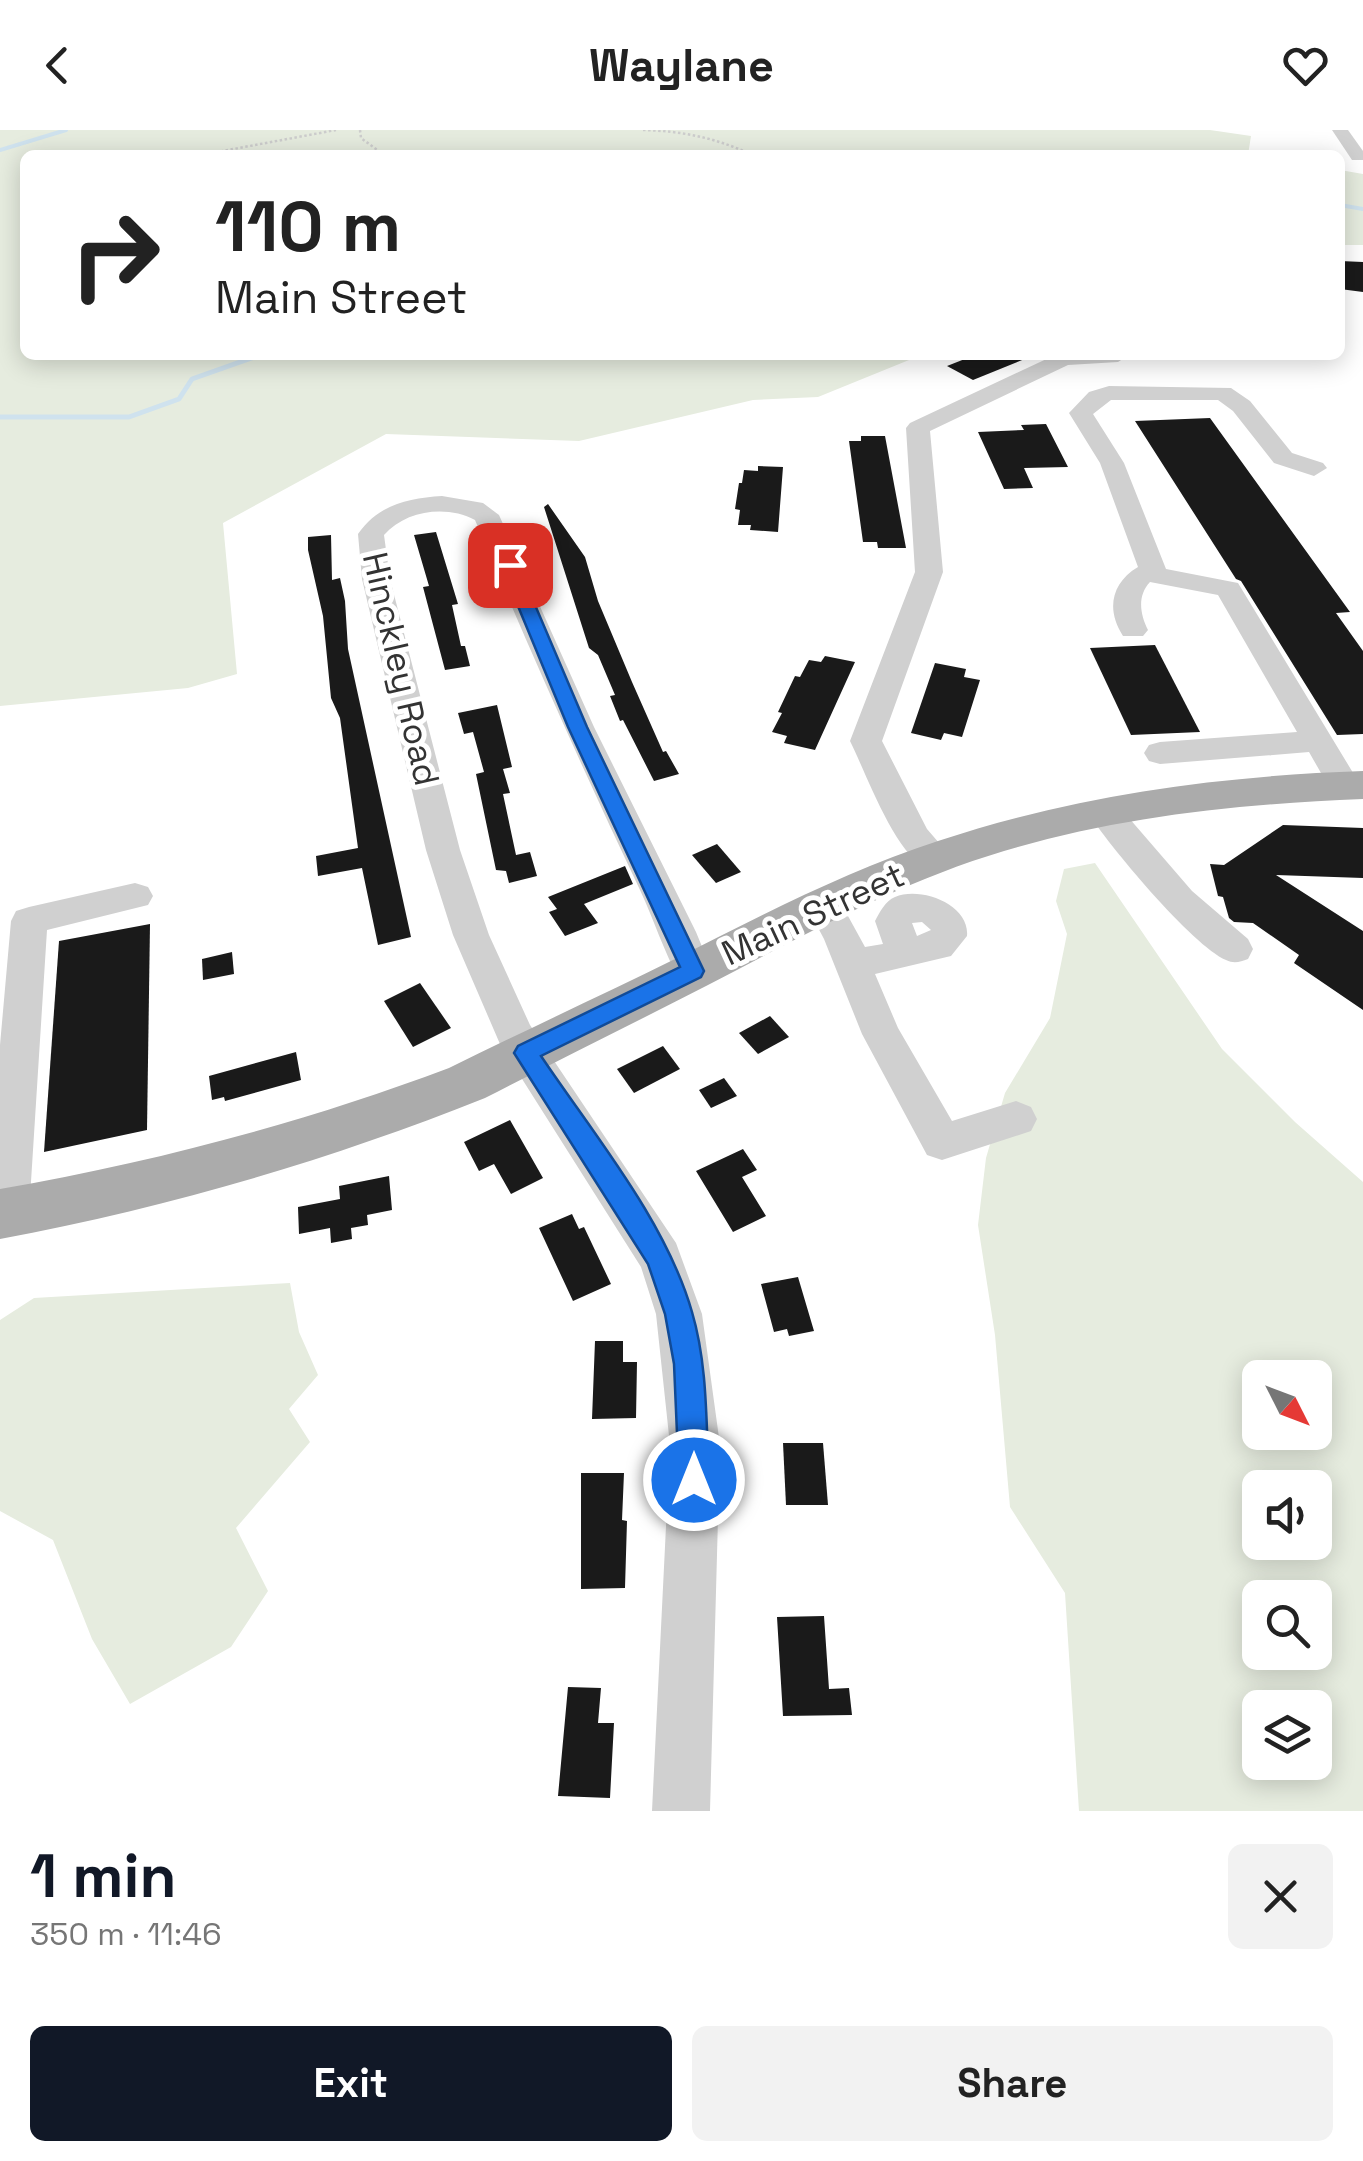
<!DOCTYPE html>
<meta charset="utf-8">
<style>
:root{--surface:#fff;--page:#f2f2f2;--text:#222;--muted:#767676;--accent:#111827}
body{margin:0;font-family:"Space Grotesk",sans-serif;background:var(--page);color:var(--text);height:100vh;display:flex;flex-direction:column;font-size:38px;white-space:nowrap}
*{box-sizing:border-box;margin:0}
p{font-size:32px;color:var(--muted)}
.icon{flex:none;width:55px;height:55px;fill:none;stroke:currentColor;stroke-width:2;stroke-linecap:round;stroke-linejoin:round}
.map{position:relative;height:1681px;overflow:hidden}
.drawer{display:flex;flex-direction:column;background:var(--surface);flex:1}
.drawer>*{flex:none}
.banner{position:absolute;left:20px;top:20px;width:1325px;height:210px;border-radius:15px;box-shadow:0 5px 25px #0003;background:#fff;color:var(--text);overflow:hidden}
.needle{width:65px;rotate:132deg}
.controls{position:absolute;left:1242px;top:1230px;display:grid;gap:20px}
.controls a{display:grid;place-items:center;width:90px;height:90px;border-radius:15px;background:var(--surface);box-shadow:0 5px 25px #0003;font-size:50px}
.pin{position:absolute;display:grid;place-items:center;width:85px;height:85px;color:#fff;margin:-42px;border-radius:20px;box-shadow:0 5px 15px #0006}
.me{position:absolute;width:110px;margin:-55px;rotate:0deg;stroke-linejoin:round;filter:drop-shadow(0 0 8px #0008)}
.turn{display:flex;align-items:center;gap:35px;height:210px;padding:0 30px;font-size:45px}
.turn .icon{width:130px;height:130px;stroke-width:2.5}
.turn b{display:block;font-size:70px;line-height:85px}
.round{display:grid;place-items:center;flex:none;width:105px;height:105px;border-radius:15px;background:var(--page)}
.headline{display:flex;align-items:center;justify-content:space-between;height:170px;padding:0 30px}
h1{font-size:60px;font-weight:700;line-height:75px;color:var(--accent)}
.cta{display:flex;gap:20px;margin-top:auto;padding:20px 30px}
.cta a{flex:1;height:115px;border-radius:15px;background:var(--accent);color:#fff;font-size:40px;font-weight:700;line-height:115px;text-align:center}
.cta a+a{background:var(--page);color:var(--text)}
header{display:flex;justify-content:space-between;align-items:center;height:130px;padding:0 30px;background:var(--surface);font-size:45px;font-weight:700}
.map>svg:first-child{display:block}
.green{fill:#e6ecdf;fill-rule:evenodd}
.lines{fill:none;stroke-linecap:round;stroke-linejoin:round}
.stream-far1{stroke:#cfe2ee;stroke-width:4}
.stream{stroke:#cfe2ee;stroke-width:5}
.building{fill:#1a1a1a}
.path{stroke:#cdcdcd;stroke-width:2.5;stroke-dasharray:2.5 2.5;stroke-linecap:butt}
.minor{fill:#d0d0d0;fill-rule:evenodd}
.major{fill:#ababab;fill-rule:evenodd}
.route{fill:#1a73e8;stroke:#114b97;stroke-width:2.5}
.labels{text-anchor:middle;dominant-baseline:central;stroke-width:10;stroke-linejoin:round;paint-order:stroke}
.street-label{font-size:35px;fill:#333;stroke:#fff}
</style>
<header><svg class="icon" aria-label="back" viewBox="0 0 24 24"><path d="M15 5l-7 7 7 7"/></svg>Waylane<svg class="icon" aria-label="heart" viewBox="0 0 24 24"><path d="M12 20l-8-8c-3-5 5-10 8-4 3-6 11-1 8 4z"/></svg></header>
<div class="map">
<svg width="1363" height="1681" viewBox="0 0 1363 1681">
<rect width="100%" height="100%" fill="#fff"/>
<g class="green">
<polygon points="0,0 1210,0 1251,6 1248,25 25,25 25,225 911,225 909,230 818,267 753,270 579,311 386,304 223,393 237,544 188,558 0,576"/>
<polygon points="1340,40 1363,44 1363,115 1340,115"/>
<path d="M1095,733L1222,919L1295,992L1363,1052V1681H1079L1065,1463L1010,1377L995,1205L978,1095L986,1028L1005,963L1050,888L1067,804L1056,771L1064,739ZM1260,1248H1315V1302H1260ZM1260,1358H1315V1412H1260ZM1260,1468H1315V1522H1260ZM1260,1578H1315V1632H1260Z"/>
<polygon points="290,1153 299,1202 318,1245 289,1279 310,1312 236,1398 268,1461 231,1517 130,1574 92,1509 53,1410 0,1381 0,1190 34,1168"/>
</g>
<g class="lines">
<g class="stream-far1">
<polyline points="0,20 66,0"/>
<polyline points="1340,75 1363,79"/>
</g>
<polyline class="stream" points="0,287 129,287 179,269 192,249 260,225"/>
</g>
<g class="building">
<polygon points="1340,131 1363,132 1363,162 1340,159"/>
<polygon points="975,225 1032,225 1032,226 973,250 947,236"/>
<polygon points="1210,288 1350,482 1336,483 1363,521 1363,604 1337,605 1241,451 1236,449 1135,291"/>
<polygon points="1046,294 1068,337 1024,338 1033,358 1004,359 978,302 1024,300 1021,295"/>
<polygon points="861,306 885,306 906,418 878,418 877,412 863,412 849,311 861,311"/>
<polygon points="758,336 783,337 778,402 750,400 751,395 738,395 740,380 735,379 739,353 742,353 744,340 758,341"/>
<polygon points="548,374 585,427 598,471 632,552 663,622 666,621 679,644 654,651 623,590 620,591 610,566 615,565 598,525 589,518 544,377"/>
<polygon points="436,402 458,474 452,475 461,516 465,516 470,536 445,540 423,457 429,456 414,405"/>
<polygon points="331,405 332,450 340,448 345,471 348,519 411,807 378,815 362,738 318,746 316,726 358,718 340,588 331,568 323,486 308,420 308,407"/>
<polygon points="1155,515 1200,602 1131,605 1090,518"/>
<polygon points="825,526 855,532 815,620 784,613 787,606 772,602 782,583 778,582 795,546 800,547 809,530 821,532"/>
<polygon points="935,533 966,539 964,547 980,550 962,607 944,603 941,610 911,603"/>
<polygon points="497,575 512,637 503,639 510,663 503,664 516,725 530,722 537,746 509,753 506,741 496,740 476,644 484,642 473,602 464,604 458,583"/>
<polygon points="1283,695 1363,698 1363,748 1276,745 1363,801 1363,880 1294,833 1299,825 1253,793 1234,792 1229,788 1223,767 1218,766 1210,734 1224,735"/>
<polygon points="717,714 741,742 716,753 692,725"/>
<polygon points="625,736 633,754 584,774 598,793 565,806 549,782 557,779 548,767"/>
<polygon points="150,794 147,1000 44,1022 59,811"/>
<polygon points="232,822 234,844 203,850 202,829"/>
<polygon points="420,853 451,898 413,917 384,871"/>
<polygon points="770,886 789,907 758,924 739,903"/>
<polygon points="663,916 680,939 634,963 617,939"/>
<polygon points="296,922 301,950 225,971 224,967 212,970 209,946"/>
<polygon points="724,948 737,966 711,978 699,960"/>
<polygon points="510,990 543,1048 511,1064 494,1034 479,1041 464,1012"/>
<polygon points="743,1019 757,1040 742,1047 766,1086 733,1102 696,1041"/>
<polygon points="389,1046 392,1080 367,1085 368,1095 351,1098 352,1109 331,1113 330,1098 299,1104 298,1077 340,1069 339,1056"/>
<polygon points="572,1084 579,1099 584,1097 611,1154 573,1171 539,1098"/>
<polygon points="798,1147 814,1201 789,1206 787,1199 774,1202 761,1154"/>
<polygon points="595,1211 623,1211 623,1232 637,1232 636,1288 592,1289"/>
<polygon points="783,1313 823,1313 828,1375 786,1375"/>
<polygon points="581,1343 624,1343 622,1390 627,1391 625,1458 581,1459"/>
<polygon points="824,1486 829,1559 849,1558 852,1585 783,1586 777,1487"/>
<polygon points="568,1557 601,1558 598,1593 614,1593 610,1668 558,1666"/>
</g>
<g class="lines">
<g class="path">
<polyline points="360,0 361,8 384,25"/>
<path d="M643,0C682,1 717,8 752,25"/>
<polyline points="201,25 336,0"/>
</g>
<g class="minor">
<polygon points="1332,0 1348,0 1363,21 1363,30 1352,30"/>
<path d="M1055,225H1129L1118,232L1068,235L930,301L943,442L882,611L927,699L952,728L947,737C939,739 932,742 924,737C893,719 866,643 850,611L915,442L906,298L910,293Z"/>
<path d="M1109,256L1231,258L1250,271L1292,323L1323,333L1327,338L1314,346L1274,333L1233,281L1218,270H1111L1093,284L1124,333L1166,439L1238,453L1361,656L1357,664L1345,667L1333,664L1309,622L1160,634L1149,631L1144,623L1149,615L1160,612L1297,602L1218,465L1150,452C1137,466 1140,484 1148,500L1143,506H1123C1106,480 1111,453 1138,437L1100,333L1069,283L1089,262Z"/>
<path d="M442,366L483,373L499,385L594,597L696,802L712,841L706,851L693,856L680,851C664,822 654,790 640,760C582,638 527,514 475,390C447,375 406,380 384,405L390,449L460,720L489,805L530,895L676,1113L702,1184L720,1315L710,1681H652L670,1315L656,1184L641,1137L500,914L453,805L426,720L362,449L358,404C378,375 408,368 442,366Z"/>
<path d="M1104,669L1116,673L1192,761L1248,809L1253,819L1248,829C1240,832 1234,834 1226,830C1193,816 1107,714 1087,681L1092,673Z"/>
<polygon points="135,753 148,757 153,766 148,775 47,800 29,1083 22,1097 7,1103 0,1100 0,915 11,791 16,781 29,777"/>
<path d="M824,762L837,766L865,817L883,814L875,791C880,782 885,771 895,767C920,756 970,774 967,806L951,826L875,844L898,898L952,991L1016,971L1031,977L1037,989L1031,1001L942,1030L927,1025L862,904L824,809L806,775L811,766ZM922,792L931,800L917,806L912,793Z"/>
</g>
<path class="major" d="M1363,641V669C1242,674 1121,686 1004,721C900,752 804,805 708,855C634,893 559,930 485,968C327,1031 167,1078 0,1109V1059C154,1032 303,993 449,938C524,901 600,866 675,829C760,786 846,741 938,711C1076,665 1218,646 1363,641Z"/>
</g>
<path class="route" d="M510,430L518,435L587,597L704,841L701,847L541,926C594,1005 666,1091 692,1182C708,1236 706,1295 709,1350L705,1361L694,1365L683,1361L679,1350L674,1234L665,1184L648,1134L514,923L518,916L680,837L568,597L501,435Z"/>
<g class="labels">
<g class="street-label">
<text transform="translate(401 539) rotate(77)">Hinckley Road</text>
<text transform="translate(813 784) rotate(-25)">Main Street</text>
</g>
</g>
</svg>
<div class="controls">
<a><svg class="needle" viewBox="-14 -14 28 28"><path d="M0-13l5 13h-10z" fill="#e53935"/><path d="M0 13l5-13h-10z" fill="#767676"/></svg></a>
<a><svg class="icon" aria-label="sound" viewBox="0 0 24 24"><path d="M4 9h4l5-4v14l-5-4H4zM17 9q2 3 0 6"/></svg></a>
<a><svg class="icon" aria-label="search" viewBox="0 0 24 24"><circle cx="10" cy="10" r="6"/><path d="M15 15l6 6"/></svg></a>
<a><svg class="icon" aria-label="layers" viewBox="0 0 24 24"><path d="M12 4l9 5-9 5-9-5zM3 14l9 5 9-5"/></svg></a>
</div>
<div class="pin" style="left:510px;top:435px;background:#d93025"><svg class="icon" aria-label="arrive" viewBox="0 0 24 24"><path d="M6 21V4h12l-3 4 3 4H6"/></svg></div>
<svg class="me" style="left:694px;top:1350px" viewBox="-20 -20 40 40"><circle r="17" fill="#1a73e8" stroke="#fff" stroke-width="3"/><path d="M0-11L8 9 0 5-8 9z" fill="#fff"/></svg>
<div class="banner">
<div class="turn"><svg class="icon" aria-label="right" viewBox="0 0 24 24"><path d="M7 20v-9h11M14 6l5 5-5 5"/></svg><div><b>110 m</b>Main Street</div></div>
</div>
</div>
<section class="drawer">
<div class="headline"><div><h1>1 min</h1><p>350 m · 11:46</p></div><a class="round"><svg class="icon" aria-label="close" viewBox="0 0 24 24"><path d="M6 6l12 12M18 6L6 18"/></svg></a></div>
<div class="cta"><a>Exit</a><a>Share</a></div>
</section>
